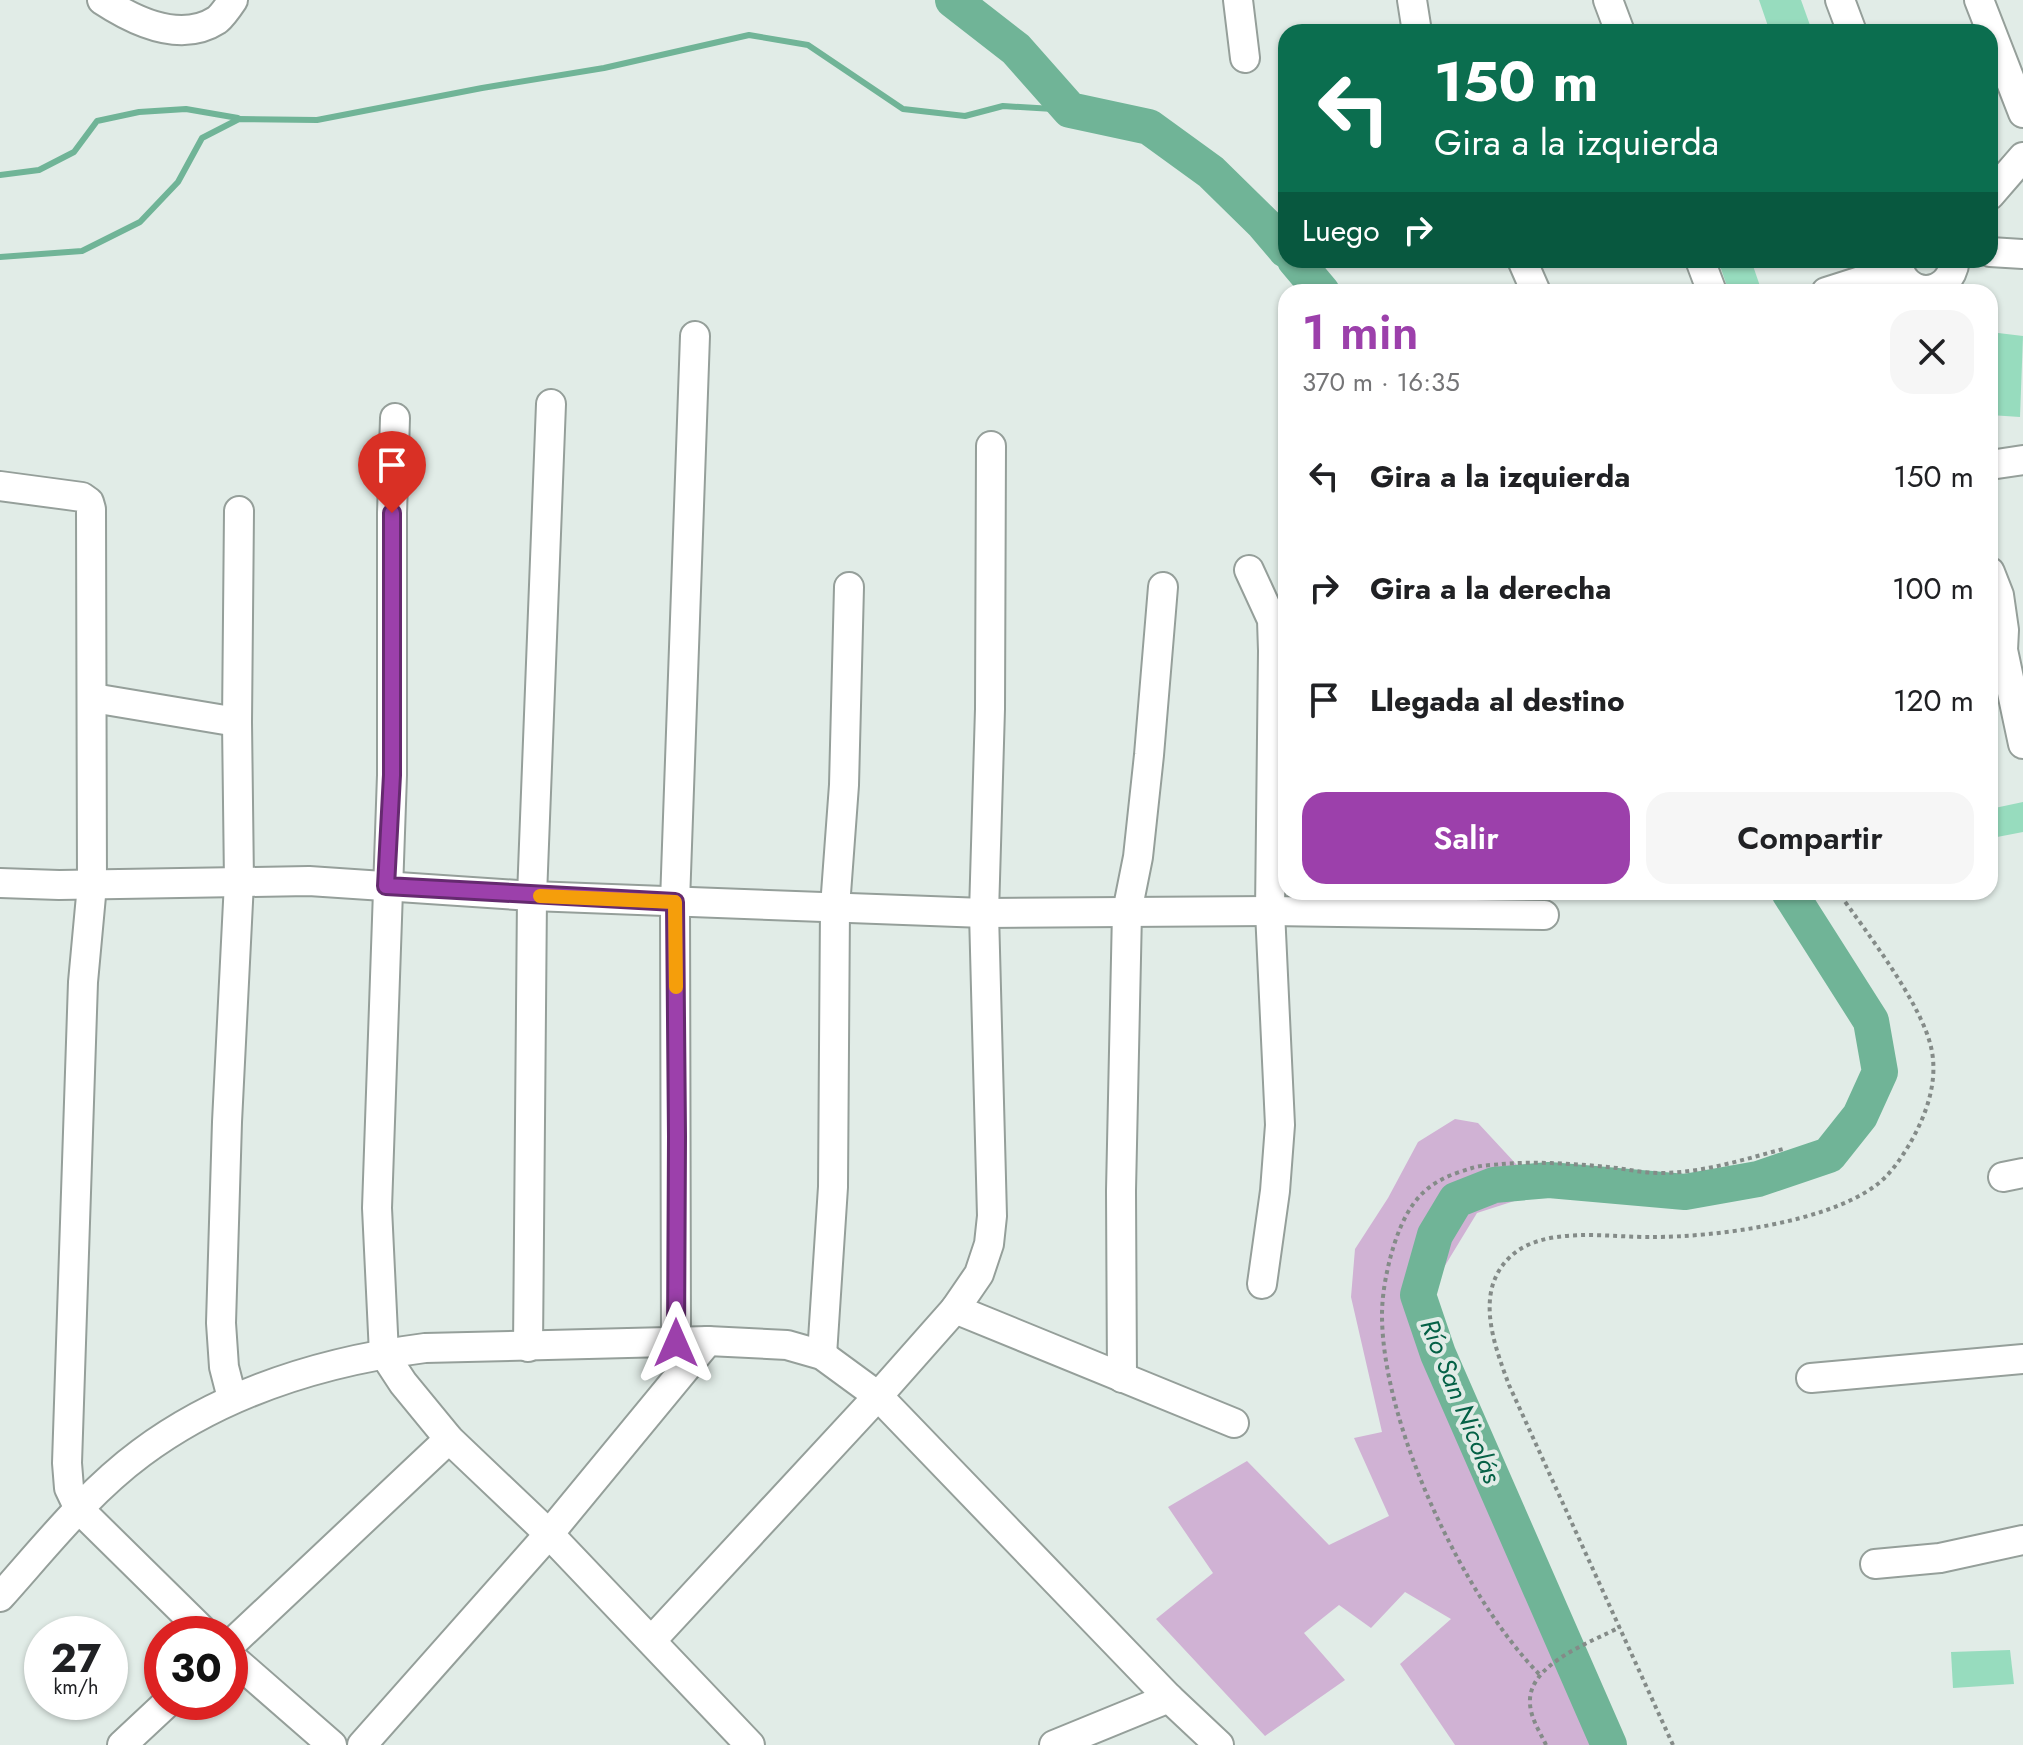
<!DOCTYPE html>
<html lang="es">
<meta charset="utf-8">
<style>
:root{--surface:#fff;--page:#f6f6f6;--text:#202124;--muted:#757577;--accent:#9c40ab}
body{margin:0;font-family:Jost,sans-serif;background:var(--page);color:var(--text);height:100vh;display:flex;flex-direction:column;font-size:30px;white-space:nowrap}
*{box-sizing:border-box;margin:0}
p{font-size:26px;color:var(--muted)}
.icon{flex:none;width:44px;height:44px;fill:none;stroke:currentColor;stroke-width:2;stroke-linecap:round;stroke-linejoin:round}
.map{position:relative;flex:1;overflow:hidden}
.sheet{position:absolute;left:1278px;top:284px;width:720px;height:616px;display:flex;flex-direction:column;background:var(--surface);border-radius:24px;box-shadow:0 2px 6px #0004}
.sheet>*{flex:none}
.guide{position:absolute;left:1278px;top:24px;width:720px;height:244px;border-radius:24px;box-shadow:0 2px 6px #0004;background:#0b6e4f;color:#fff;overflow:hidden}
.speed{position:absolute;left:24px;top:1616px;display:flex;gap:16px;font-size:40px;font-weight:700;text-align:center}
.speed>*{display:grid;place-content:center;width:104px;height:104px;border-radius:50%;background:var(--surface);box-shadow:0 2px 6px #0004;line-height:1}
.speed small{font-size:20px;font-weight:400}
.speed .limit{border:12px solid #d22;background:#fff;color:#111}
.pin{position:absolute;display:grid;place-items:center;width:68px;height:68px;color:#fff;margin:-82px -34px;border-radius:50% 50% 50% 0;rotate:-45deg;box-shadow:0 0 8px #0007}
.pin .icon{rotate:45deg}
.me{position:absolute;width:88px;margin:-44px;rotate:0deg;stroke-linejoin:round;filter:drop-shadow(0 0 6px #0008)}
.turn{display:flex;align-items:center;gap:28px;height:168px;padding:0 24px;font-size:36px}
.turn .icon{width:104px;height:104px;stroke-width:2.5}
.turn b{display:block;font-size:56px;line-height:68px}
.then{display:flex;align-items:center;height:76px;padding:0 24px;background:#0003;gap:16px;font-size:30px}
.round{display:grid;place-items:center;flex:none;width:84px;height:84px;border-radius:24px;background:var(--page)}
.headline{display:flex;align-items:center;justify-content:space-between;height:136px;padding:0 24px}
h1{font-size:48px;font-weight:600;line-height:60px;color:var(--accent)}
.cta{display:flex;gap:16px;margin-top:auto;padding:16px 24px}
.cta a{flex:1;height:92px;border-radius:24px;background:var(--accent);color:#fff;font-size:32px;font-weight:600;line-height:92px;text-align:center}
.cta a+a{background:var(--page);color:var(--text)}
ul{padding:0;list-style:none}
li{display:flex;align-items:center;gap:24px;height:112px;padding:0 24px}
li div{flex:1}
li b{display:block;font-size:30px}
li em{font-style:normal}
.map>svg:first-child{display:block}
.green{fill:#d0b2d4}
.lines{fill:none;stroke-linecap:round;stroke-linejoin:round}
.stream{stroke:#70b497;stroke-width:6}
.river{stroke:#70b497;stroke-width:36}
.building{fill:#97dcbe}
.minor-casing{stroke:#959f9a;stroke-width:32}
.path{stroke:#848b88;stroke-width:4;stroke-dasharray:4 4;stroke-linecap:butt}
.minor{stroke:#fff;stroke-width:28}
.route-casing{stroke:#652a6f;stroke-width:20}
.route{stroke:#9c40ab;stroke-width:14}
.slow{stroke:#f59e0b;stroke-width:14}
.labels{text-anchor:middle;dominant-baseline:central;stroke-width:8;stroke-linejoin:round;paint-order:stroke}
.water-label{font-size:26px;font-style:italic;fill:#056146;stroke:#e1ece7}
</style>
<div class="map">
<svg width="2023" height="1745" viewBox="0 0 2023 1745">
<rect width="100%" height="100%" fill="#e1ece7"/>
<polygon class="green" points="1455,1119 1478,1123 1542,1192 1477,1213 1418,1310 1529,1574 1610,1745 1455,1745 1400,1664 1451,1619 1405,1592 1371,1628 1339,1605 1304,1633 1345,1680 1265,1736 1156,1619 1213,1573 1168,1507 1247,1461 1329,1545 1389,1516 1354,1438 1382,1432 1351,1297 1355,1249 1388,1198 1418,1142"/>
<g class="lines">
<g class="stream">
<polyline points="0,175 39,170 74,152 97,121 139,112 186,109 238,118"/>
<polyline points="0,257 82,251 140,222 178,182 202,138 239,119 317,120 482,88 604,68 749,35 808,45 903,109 965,116 1003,106 1070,110"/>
</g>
<g class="river">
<polyline points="953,0 1016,49 1070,110 1149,127 1211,172 1264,224 1286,250"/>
<polyline points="1295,260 1322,292"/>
<polyline points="1609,1745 1438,1354 1418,1295 1435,1235 1456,1200 1494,1185 1549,1180 1685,1192 1758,1179 1829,1155 1860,1116 1880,1072 1871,1021 1789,892"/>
</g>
</g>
<g class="building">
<polygon points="1759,0 1801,0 1811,28 1801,32 1770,32"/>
<polygon points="1718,260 1751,260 1762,292 1729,292"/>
<polygon points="1990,332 2023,336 2020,417 1990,415"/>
<polygon points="2023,802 2023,832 1992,838 1990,809"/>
<polygon points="2010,1650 2014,1684 1953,1688 1951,1652"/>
</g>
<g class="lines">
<defs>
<g id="minor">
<path d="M102,0C134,21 180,44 217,20C223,15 229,6 233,0"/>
<polyline points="1238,0 1245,58"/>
<polyline points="1412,0 1417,32"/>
<polyline points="1608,0 1620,32"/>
<polyline points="1840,0 1852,32"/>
<polyline points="1979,0 2023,113"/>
<polyline points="1990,195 2023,157"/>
<polyline points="1990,252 2023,254"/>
<polyline points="1522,260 1536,292"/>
<polyline points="1700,260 1712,292"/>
<path d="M1897,260C1902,300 1950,300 1955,260"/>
<polyline points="1826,292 1898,269"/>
<polyline points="395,418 392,513 392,775 377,1208 384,1354 403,1383 449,1439 549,1534 750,1745"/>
<polyline points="1990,465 2023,460"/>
<polyline points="0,486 82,497 89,502 91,509 92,885 83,982 67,1463 69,1488 79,1509 206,1634"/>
<polyline points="1249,570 1272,620 1273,651 1270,911 1280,1125 1275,1191 1262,1284"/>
<polyline points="1990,572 1999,595 2004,630 2003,650 2023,744"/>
<polyline points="93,698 237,722"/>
<polyline points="0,883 59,885 309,881 532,896 984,913 1270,911 1544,915"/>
<polyline points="2003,1177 2023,1173"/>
<polyline points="955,1309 1234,1423"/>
<polyline points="676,1343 675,902 695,336"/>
<polyline points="528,1347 532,896 551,404"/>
<polyline points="822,1355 833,1187 835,907 844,785 849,587"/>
<polyline points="1122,1378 1121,1191 1127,912 1138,857 1149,755 1163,587"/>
<polyline points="1811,1378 2023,1359"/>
<polyline points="232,1398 224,1367 221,1323 227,1122 239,882 237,722 239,511"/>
<polyline points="1875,1564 1940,1558 2023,1540"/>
<path d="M0,1597C44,1548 87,1493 141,1453C223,1392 325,1361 425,1348L708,1341L787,1345L822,1355L878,1396L1169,1698L1219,1745"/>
<polyline points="652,1640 878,1396 955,1309 979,1274 989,1244 992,1216 984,913 990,709 991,446"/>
<polyline points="230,1645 449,1439"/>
<polyline points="230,1656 332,1745"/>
<polyline points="122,1745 168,1702"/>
<polyline points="362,1745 549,1534 708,1341"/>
<polyline points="1054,1745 1169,1698"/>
</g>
</defs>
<use href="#minor" class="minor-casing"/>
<g class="path">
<path d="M1539,1674C1463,1596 1382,1424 1382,1315C1382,1295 1386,1274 1391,1255C1399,1227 1411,1196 1439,1181C1449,1175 1462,1171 1472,1168C1482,1165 1493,1165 1502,1164C1540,1161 1580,1164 1617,1168C1631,1170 1645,1173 1659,1173C1702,1173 1742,1160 1783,1149"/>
<path d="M1546,1745C1540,1732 1531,1719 1530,1704C1527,1664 1590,1643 1620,1627"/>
<path d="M1673,1745L1509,1385C1495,1347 1474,1294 1508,1259C1541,1224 1610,1238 1653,1237C1714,1237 1825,1223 1875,1186C1889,1176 1900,1160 1909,1145C1926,1116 1939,1081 1931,1047C1921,1003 1866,931 1838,892"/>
</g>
<use href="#minor" class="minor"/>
</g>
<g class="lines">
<defs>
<polyline id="route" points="392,513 392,775 386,886 675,902 677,1136 676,1343"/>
</defs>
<use href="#route" class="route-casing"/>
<use href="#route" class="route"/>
<polyline class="slow" points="540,896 675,902 676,987"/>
</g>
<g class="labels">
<g class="water-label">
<text transform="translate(1461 1401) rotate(68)">Río San Nicolás</text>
</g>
</g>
</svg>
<div class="speed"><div>27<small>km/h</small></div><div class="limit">30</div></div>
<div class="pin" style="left:392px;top:513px;background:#d93025"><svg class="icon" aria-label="arrive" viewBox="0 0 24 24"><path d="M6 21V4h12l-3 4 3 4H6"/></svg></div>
<svg class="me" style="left:676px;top:1343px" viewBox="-20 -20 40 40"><path d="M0-17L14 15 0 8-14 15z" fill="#9c40ab" stroke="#fff" stroke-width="4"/></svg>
<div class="guide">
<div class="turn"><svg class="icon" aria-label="left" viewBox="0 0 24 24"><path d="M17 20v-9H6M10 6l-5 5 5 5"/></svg><div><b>150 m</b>Gira a la izquierda</div></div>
<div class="then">Luego<svg class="icon" aria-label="right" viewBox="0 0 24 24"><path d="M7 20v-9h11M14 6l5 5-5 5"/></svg></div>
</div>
<section class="sheet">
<div class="headline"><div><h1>1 min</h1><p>370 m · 16:35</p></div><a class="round"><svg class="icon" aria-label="close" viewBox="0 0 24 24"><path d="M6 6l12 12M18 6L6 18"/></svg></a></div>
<ul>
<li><svg class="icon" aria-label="left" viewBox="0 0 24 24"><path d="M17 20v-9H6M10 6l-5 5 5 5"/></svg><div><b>Gira a la izquierda</b></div><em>150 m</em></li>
<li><svg class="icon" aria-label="right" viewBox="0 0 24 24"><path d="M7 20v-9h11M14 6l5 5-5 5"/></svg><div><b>Gira a la derecha</b></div><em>100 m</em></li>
<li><svg class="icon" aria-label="arrive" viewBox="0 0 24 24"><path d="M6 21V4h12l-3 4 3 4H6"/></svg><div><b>Llegada al destino</b></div><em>120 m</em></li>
</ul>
<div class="cta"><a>Salir</a><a>Compartir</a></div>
</section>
</div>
